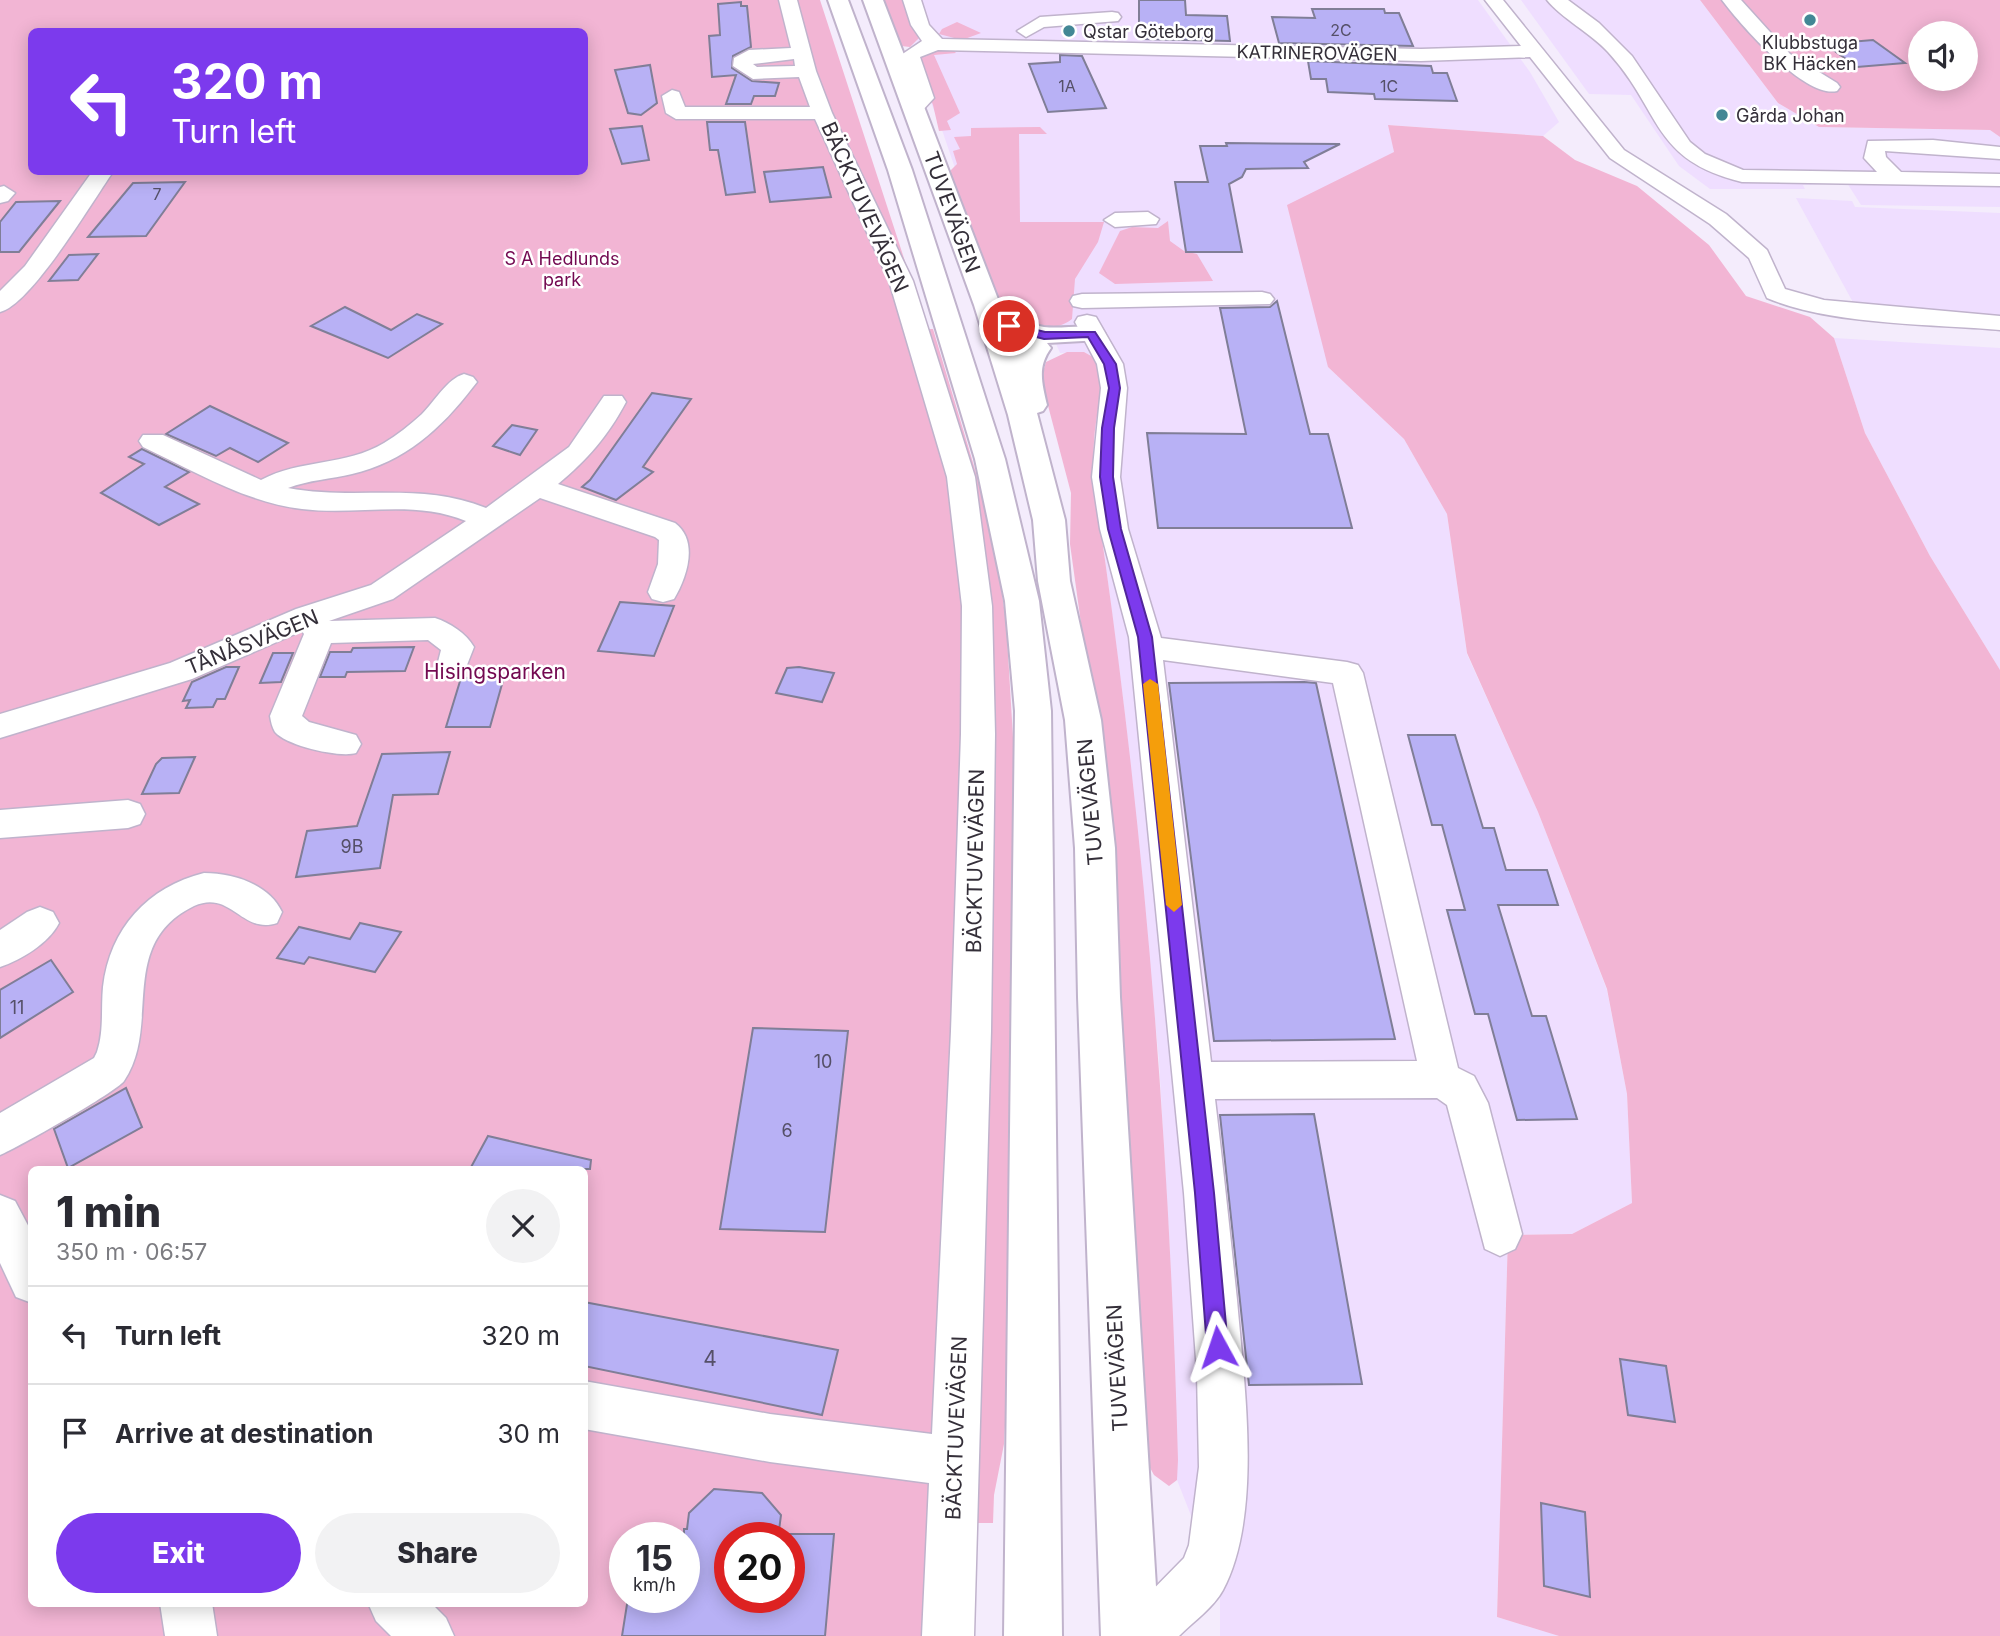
<!DOCTYPE html>
<meta charset="utf-8">
<style>
:root{--surface:#fff;--page:#f2f2f3;--text:#2b2b33;--muted:#7c7c81;--line:#e1e1e2;--accent:#7c3aed}
body{margin:0;font-family:Inter,sans-serif;background:var(--page);color:var(--text);height:100vh;display:flex;flex-direction:column;font-size:26px;white-space:nowrap}
*{box-sizing:border-box;margin:0}
p{font-size:23px;color:var(--muted)}
.icon{flex:none;width:38px;height:38px;fill:none;stroke:currentColor;stroke-width:2;stroke-linecap:round;stroke-linejoin:round}
.map{position:relative;flex:1;overflow:hidden}
.panel{position:absolute;left:28px;top:1166px;width:560px;height:441px;display:flex;flex-direction:column;background:var(--surface);border-radius:10px;box-shadow:0 4px 18px #0003}
.panel>*{flex:none}
.top-card{position:absolute;left:28px;top:28px;width:560px;height:147px;border-radius:10px;box-shadow:0 4px 18px #0003;background:#7c3aed;color:#fff;overflow:hidden}
.buttons{position:absolute;left:1908px;top:21px;display:grid;gap:14px}
.buttons a{display:grid;place-items:center;width:70px;height:70px;border-radius:50%;background:var(--surface);box-shadow:0 4px 18px #0003;font-size:35px}
.speed{position:absolute;left:609px;top:1522px;display:flex;gap:14px;font-size:35px;font-weight:700;text-align:center}
.speed>*{display:grid;place-content:center;width:91px;height:91px;border-radius:50%;background:var(--surface);box-shadow:0 4px 18px #0003;line-height:1}
.speed small{font-size:18px;font-weight:400}
.speed .limit{border:10px solid #d22;background:#fff;color:#111}
.pin{position:absolute;display:grid;place-items:center;width:60px;height:60px;color:#fff;margin:-30px;border:4px solid #fff;border-radius:50%;box-shadow:0 2px 7px #0007}
.me{position:absolute;width:77px;margin:-38px;rotate:355deg;stroke-linejoin:round;filter:drop-shadow(0 0 5px #0008)}
.turn{display:flex;align-items:center;gap:24px;height:147px;padding:0 28px;font-size:32px}
.turn .icon{width:91px;height:91px;stroke-width:2.5}
.turn b{display:block;font-size:49px;line-height:60px}
.round{display:grid;place-items:center;flex:none;width:74px;height:74px;border-radius:37px;background:var(--page)}
.head{display:flex;align-items:center;justify-content:space-between;height:119px;padding:0 28px}
h1{font-size:42px;font-weight:800;line-height:52px}
.button{display:flex;gap:14px;margin-top:auto;padding:14px 28px}
.button a{flex:1;height:80px;border-radius:42px;background:var(--accent);color:#fff;font-size:28px;font-weight:800;line-height:80px;text-align:center}
.button a+a{background:var(--page);color:var(--text)}
ul{padding:0;list-style:none}
li{display:flex;align-items:center;gap:21px;height:98px;padding:0 28px;border-top:2px solid var(--line)}
li div{flex:1}
li b{display:block;font-size:26px}
li em{font-style:normal}
.map>svg:first-child{display:block}
.built{fill:#efdeff}
.green{fill:#f2b5d4;fill-rule:evenodd}
.building{fill:#b8b1f5;stroke:#807e97;stroke-width:2}
.lines{fill:none;stroke-linecap:round;stroke-linejoin:round}
.minor-casing{stroke:#c0b3cc;stroke-width:3}
.major-casing{stroke:#c0b3cc;stroke-width:4}
.minor{fill:#fff;fill-rule:evenodd}
.major{fill:#fff;fill-rule:evenodd}
.route{fill:#7c3aed;stroke:#51269a;stroke-width:2}
.slow{fill:#f59e0b}
.poi-dot{fill:#438795;stroke:#fff;stroke-width:2.5}
.labels{text-anchor:middle;dominant-baseline:central;stroke-width:5;stroke-linejoin:round;paint-order:stroke}
.far-number-label{font-size:16px;fill:#555068}
.far-poi-label{font-size:18px;fill:#342f39;stroke:#fff;text-anchor:start}
.far-street-label{font-size:18px;fill:#342f39;stroke:#fff}
.far-park-label{font-size:18px;fill:#730951;stroke:#fff}
.number-label{font-size:18px;fill:#555068}
.street-label{font-size:21px;fill:#342f39;stroke:#fff}
.park-label{font-size:21px;fill:#730951;stroke:#fff}
.near-number-label{font-size:21px;fill:#555068}
</style>
<div class="map">
<svg width="2000" height="1636" viewBox="0 0 2000 1636">
<rect width="100%" height="100%" fill="#f4ecfc"/>
<g class="built">
<polygon points="904,0 1478,0 1530,72 1559,122 1543,136 1389,125 1394,152 1328,367 1404,439 1447,514 1467,654 1538,812 1607,990 1627,1094 1632,1203 1572,1234 1508,1235 1497,1617 1559,1636 1220,1636 1220,1589 1177,1480 1170,1255 1159,1061 1125,715 1097,498 1093,357 1084,352 1060,353 1050,330 989,268 942,130 909,48 917,41 917,35"/>
<polygon points="1521,0 1700,0 1778,103 1819,127 1990,130 2000,137 2000,207 1861,205 1847,183 1803,185 1805,189 1710,189 1679,166 1631,95 1589,94"/>
<polygon points="1796,198 1852,201 1855,207 2000,213 2000,319 1855,306"/>
<polygon points="1834,338 2000,348 2000,670 1930,556 1865,433"/>
</g>
<g class="green">
<path d="M0,0H820L927,329H933L980,486L995,547L1006,621L1015,770L1009,1351L1004,1444L994,1495L993,1523H975L969,1636H0ZM32,32H584V172H32ZM32,1169H584V1603H32ZM625,1538H684V1598H625ZM730,1538H789V1598H730Z"/>
<polygon points="883,0 904,0 910,23 920,37 910,47 901,46"/>
<path d="M1700,0H2000V137L1990,130L1819,127L1778,103ZM1920,33H1965V79H1920Z"/>
<polygon points="957,22 981,33 962,40 939,34 942,29"/>
<polygon points="934,48 952,49 956,53 934,55 960,113 947,121 951,130 939,131 933,105 915,60"/>
<polygon points="1388,125 1543,136 1575,160 1637,186 1709,245 1746,296 1810,317 1834,338 1865,433 1930,556 2000,670 2000,1636 1559,1636 1497,1617 1508,1235 1572,1234 1632,1203 1627,1094 1607,989 1538,812 1467,653 1447,514 1404,439 1328,367 1287,205 1394,152"/>
<path d="M1040,127L1047,134H1019L1020,222H1104L1098,242L1075,279L1072,319C1050,336 1016,327 1000,306L949,172L957,164L953,151L960,149L954,137L971,136V128Z"/>
<polygon points="1168,221 1170,241 1184,251 1197,254 1213,281 1115,284 1099,273 1120,231 1132,227 1158,228"/>
<path d="M1067,352H1084L1093,357C1108,374 1099,402 1096,422C1089,467 1099,515 1105,560C1147,858 1170,1159 1178,1460L1177,1480L1169,1486L1154,1475L1148,1464L1125,1057L1111,875L1102,775L1070,544L1071,493L1041,379L1046,362Z"/>
</g>
<g class="building">
<polygon points="1139,0 1185,0 1186,15 1227,16 1230,41 1139,39"/>
<polygon points="741,2 741,6 747,6 751,47 733,56 732,68 752,81 779,83 775,96 754,96 751,104 726,104 736,75 712,77 709,36 720,35 718,4"/>
<polygon points="1312,9 1384,9 1385,13 1399,13 1413,46 1279,43 1272,17 1315,18"/>
<polygon points="1873,40 1905,63 1857,67 1825,44"/>
<polygon points="1060,55 1082,56 1106,108 1048,112 1029,64 1060,62"/>
<polygon points="1308,61 1431,66 1433,73 1447,73 1457,101 1375,99 1374,94 1328,92 1326,79 1311,79"/>
<polygon points="650,65 657,103 641,115 628,113 615,70"/>
<polygon points="707,122 745,122 755,192 726,195 718,150 710,150"/>
<polygon points="642,126 649,160 622,164 610,129"/>
<polygon points="1226,143 1340,144 1304,162 1308,168 1246,169 1242,177 1229,184 1242,252 1186,252 1175,182 1208,182 1200,146 1227,146"/>
<polygon points="823,167 831,197 770,202 764,172"/>
<polygon points="185,182 146,236 88,237 133,183"/>
<polygon points="60,201 19,252 0,252 0,222 16,202"/>
<polygon points="98,254 78,280 49,281 69,255"/>
<polygon points="1277,301 1310,434 1328,434 1352,528 1158,528 1147,433 1246,434 1220,308 1270,307"/>
<polygon points="345,307 391,330 417,314 442,324 388,358 311,326"/>
<polygon points="652,393 691,399 643,467 653,472 616,500 582,487 590,480"/>
<polygon points="210,406 288,443 258,462 230,448 216,456 166,434"/>
<polygon points="512,425 537,430 520,455 493,446"/>
<polygon points="142,449 189,472 165,487 199,504 159,525 101,493 144,464 129,457"/>
<polygon points="620,602 674,606 654,656 598,651"/>
<polygon points="414,647 405,671 347,672 345,677 320,677 330,652 351,652 353,648"/>
<polygon points="273,653 293,653 281,682 260,683"/>
<polygon points="226,667 239,667 225,699 217,699 213,707 186,708 190,700 183,701 192,682"/>
<polygon points="799,667 834,673 822,702 776,693 787,668"/>
<polygon points="504,677 490,727 446,727 461,678"/>
<polygon points="1304,682 1316,683 1395,1039 1214,1041 1169,683"/>
<polygon points="1408,735 1455,735 1483,828 1494,828 1506,870 1547,870 1558,905 1498,905 1532,1016 1546,1016 1577,1119 1517,1120 1488,1014 1475,1014 1447,910 1465,910 1442,825 1432,825"/>
<polygon points="450,752 438,794 393,795 380,868 296,877 307,831 357,826 382,754"/>
<polygon points="195,757 179,793 142,794 156,764 162,758"/>
<polygon points="360,923 401,932 375,972 309,957 304,964 277,958 299,927 350,939"/>
<polygon points="51,960 73,992 0,1038 0,990"/>
<polygon points="753,1028 848,1031 825,1232 720,1229"/>
<polygon points="126,1088 142,1127 68,1168 54,1129"/>
<polygon points="1314,1114 1362,1384 1249,1385 1220,1115"/>
<polygon points="488,1136 591,1160 590,1169 470,1169"/>
<polygon points="584,1302 838,1350 822,1415 584,1366"/>
<polygon points="1620,1359 1666,1366 1675,1422 1628,1415"/>
<polygon points="714,1489 762,1493 781,1515 778,1538 730,1538 730,1598 789,1598 789,1534 834,1534 825,1636 622,1636 628,1598 684,1598 684,1529 687,1529 689,1513"/>
<polygon points="1541,1503 1585,1512 1590,1597 1544,1586"/>
</g>
<g class="lines">
<defs>
<g id="minor">
<path d="M779,0H797L816,71L832,113L913,281L975,477L992,606L995,734L991,1031L974,1636H922L929,1483L770,1462L584,1429V1381L770,1414L932,1434L951,1031L961,734L962,606L947,477L889,281L815,119H676L666,113L662,96L672,90L679,92L685,107H810L799,77L753,79L733,66L734,58L749,50L791,48ZM794,59L795,66L757,67L753,64Z"/>
<path d="M903,0H921L929,25L942,39L1421,49L1521,46L1485,0H1503L1624,150L1726,214L1767,250L1785,289L1824,300L2000,316V330C1930,324 1830,325 1767,298L1749,258L1710,224L1610,158L1530,57L1421,61L938,50L920,57L934,98L921,112L914,114L904,108L914,97L901,55L922,41L911,25Z"/>
<path d="M1547,0H1568L1599,23L1632,56L1690,142L1705,154L1743,170L1877,172L1864,158L1868,141L1933,140L2000,147V159L1885,151L1886,157L1901,172L2000,174V186L1742,182C1651,160 1662,111 1608,52C1591,33 1561,18 1547,0Z"/>
<path d="M1722,0H1741L1790,54L1837,83L1840,87L1837,91C1805,99 1740,24 1722,0Z"/>
<polygon points="1112,12 1118,13 1121,17 1118,21 1044,27 1026,37 1017,31 1040,17"/>
<path d="M92,172H113C92,202 31,305 0,312V291L25,266Z"/>
<polygon points="4,186 15,193 8,201 0,203 0,187"/>
<polygon points="1148,212 1159,219 1156,224 1115,227 1104,220 1115,213"/>
<polygon points="1262,292 1270,294 1274,299 1270,304 1082,308 1073,306 1070,301 1073,296 1082,294"/>
<path d="M1087,315L1096,317L1123,364L1127,388L1120,477L1128,529L1161,638L1347,662L1358,665L1363,673L1458,1068L1474,1076L1488,1103L1522,1234L1515,1249L1500,1256L1485,1249L1447,1105L1437,1098L1215,1099C1223,1166 1230,1233 1237,1300C1244,1383 1263,1515 1223,1590C1214,1607 1193,1622 1179,1636H1117L1125,1618L1184,1558L1189,1545L1199,1467L1197,1373L1184,1193L1129,637L1100,529L1092,477L1101,388L1097,364L1075,322L1078,317ZM1163,660L1333,683L1417,1061L1211,1062Z"/>
<path d="M464,374L473,377L477,382L473,387C441,429 404,462 352,474C331,479 309,480 288,488C357,501 419,481 486,508L569,447L604,396H622L626,402C608,436 587,460 558,484L675,523C699,541 687,577 674,599L663,602L652,599L648,592L658,564L659,540L655,537L540,498L393,599L329,621L435,618C450,623 466,633 474,647L465,670L454,673L443,670L438,662L441,650L428,640L331,643L302,716L309,722L356,735L361,744L356,753C340,758 287,746 275,732C272,727 271,722 270,716L304,634L302,631L192,679L0,738V714L170,663L296,609L371,585L466,521C413,499 357,516 302,509C245,502 194,471 143,447L139,441L143,435H163L261,480C300,459 346,466 384,443C397,435 410,425 422,414C435,401 447,379 464,374Z"/>
<polygon points="128,800 140,804 145,814 140,824 128,828 0,838 0,810"/>
<path d="M204,873C233,873 269,884 282,912L277,923C242,935 231,889 194,906C116,944 162,1025 124,1081C116,1092 17,1148 0,1155V1113L94,1058L97,1052C104,1031 101,1009 103,987C110,928 148,887 204,873Z"/>
<path d="M40,907L53,912L59,923C49,943 21,960 0,967V930L27,912Z"/>
<polygon points="0,1195 15,1201 32,1233 32,1303 16,1297 0,1263"/>
<polygon points="160,1603 212,1603 217,1636 165,1636"/>
<polygon points="368,1603 431,1603 446,1618 454,1636 391,1636 376,1621"/>
</g>
<g id="major">
<polygon points="828,0 848,0 912,170 1005,459 1039,601 1051,711 1062,1636 1004,1636 1015,711 1005,601 975,459 888,170"/>
<path d="M863,0H883L1006,320C1019,317 1031,325 1044,327C1063,329 1082,324 1101,328L1105,334L1101,340L1047,343L1051,348C1037,367 1042,383 1047,405L1043,411L1037,413L1065,520L1070,581L1101,720L1115,848L1120,997L1159,1636H1101L1078,997L1075,848L1065,720L1038,581L1033,520L1008,415L974,305ZM1010,335L1034,341L1027,342L1017,355Z"/>
</g>
</defs>
<use href="#minor" class="minor-casing"/>
<use href="#major" class="major-casing"/>
<use href="#minor" class="minor"/>
<use href="#major" class="major"/>
</g>
<polygon class="route" points="1009,323 1045,332 1095,332 1116,364 1120,388 1114,428 1113,477 1121,529 1152,637 1214,1193 1228,1347 1225,1355 1218,1358 1210,1355 1207,1347 1195,1193 1138,637 1108,529 1100,477 1102,428 1109,388 1104,364 1088,337 1044,339 1005,329 1003,326"/>
<polygon class="slow" points="1150,679 1158,684 1182,905 1174,912 1166,905 1143,684"/>
<g class="poi-dot">
<circle cx="1810" cy="20" r="7"/>
<circle cx="1069" cy="31" r="7"/>
<circle cx="1722" cy="115" r="7"/>
</g>
<g class="labels">
<g class="far-number-label">
<text x="1341" y="30">2C</text>
<text x="1067" y="86">1A</text>
<text x="1389" y="86">1C</text>
<text x="157" y="194">7</text>
</g>
<g class="far-poi-label">
<text x="1083" y="31">Qstar Göteborg</text>
<text x="1810" y="42" text-anchor="middle">Klubbstuga<tspan x="1810" dy="21">BK Häcken</tspan></text>
<text x="1736" y="115">Gårda Johan</text>
</g>
<g class="far-street-label">
<text transform="translate(1317 53) rotate(1)">KATRINEROVÄGEN</text>
</g>
<g class="far-park-label">
<text x="562" y="258">S A Hedlunds<tspan x="562" dy="21">park</tspan></text>
</g>
<g class="number-label">
<text x="352" y="846">9B</text>
<text x="17" y="1007">11</text>
<text x="823" y="1061">10</text>
<text x="787" y="1130">6</text>
</g>
<g class="street-label">
<text transform="translate(865 207) rotate(66)">BÄCKTUVEVÄGEN</text>
<text transform="translate(952 212) rotate(70)">TUVEVÄGEN</text>
<text transform="translate(252 642) rotate(-22)">TÅNÅSVÄGEN</text>
<text transform="translate(1090 802) rotate(-95)">TUVEVÄGEN</text>
<text transform="translate(975 861) rotate(-89)">BÄCKTUVEVÄGEN</text>
<text transform="translate(1117 1368) rotate(-93)">TUVEVÄGEN</text>
<text transform="translate(956 1428) rotate(-88)">BÄCKTUVEVÄGEN</text>
</g>
<g class="park-label">
<text x="495" y="671">Hisingsparken</text>
</g>
<g class="near-number-label">
<text x="710" y="1358">4</text>
</g>
</g>
</svg>
<div class="buttons">
<a><svg class="icon" aria-label="sound" viewBox="0 0 24 24"><path d="M4 9h4l5-4v14l-5-4H4zM17 9q2 3 0 6"/></svg></a>
</div>
<div class="speed"><div>15<small>km/h</small></div><div class="limit">20</div></div>
<div class="pin" style="left:1009px;top:326px;background:#d93025"><svg class="icon" aria-label="arrive" viewBox="0 0 24 24"><path d="M6 21V4h12l-3 4 3 4H6"/></svg></div>
<svg class="me" style="left:1218px;top:1347px" viewBox="-20 -20 40 40"><path d="M0-17L14 15 0 8-14 15z" fill="#7c3aed" stroke="#fff" stroke-width="4"/></svg>
<div class="top-card">
<div class="turn"><svg class="icon" aria-label="left" viewBox="0 0 24 24"><path d="M17 20v-9H6M10 6l-5 5 5 5"/></svg><div><b>320 m</b>Turn left</div></div>
</div>
<section class="panel">
<div class="head"><div><h1>1 min</h1><p>350 m · 06:57</p></div><a class="round"><svg class="icon" aria-label="close" viewBox="0 0 24 24"><path d="M6 6l12 12M18 6L6 18"/></svg></a></div>
<ul>
<li><svg class="icon" aria-label="left" viewBox="0 0 24 24"><path d="M17 20v-9H6M10 6l-5 5 5 5"/></svg><div><b>Turn left</b></div><em>320 m</em></li>
<li><svg class="icon" aria-label="arrive" viewBox="0 0 24 24"><path d="M6 21V4h12l-3 4 3 4H6"/></svg><div><b>Arrive at destination</b></div><em>30 m</em></li>
</ul>
<div class="button"><a>Exit</a><a>Share</a></div>
</section>
</div>
